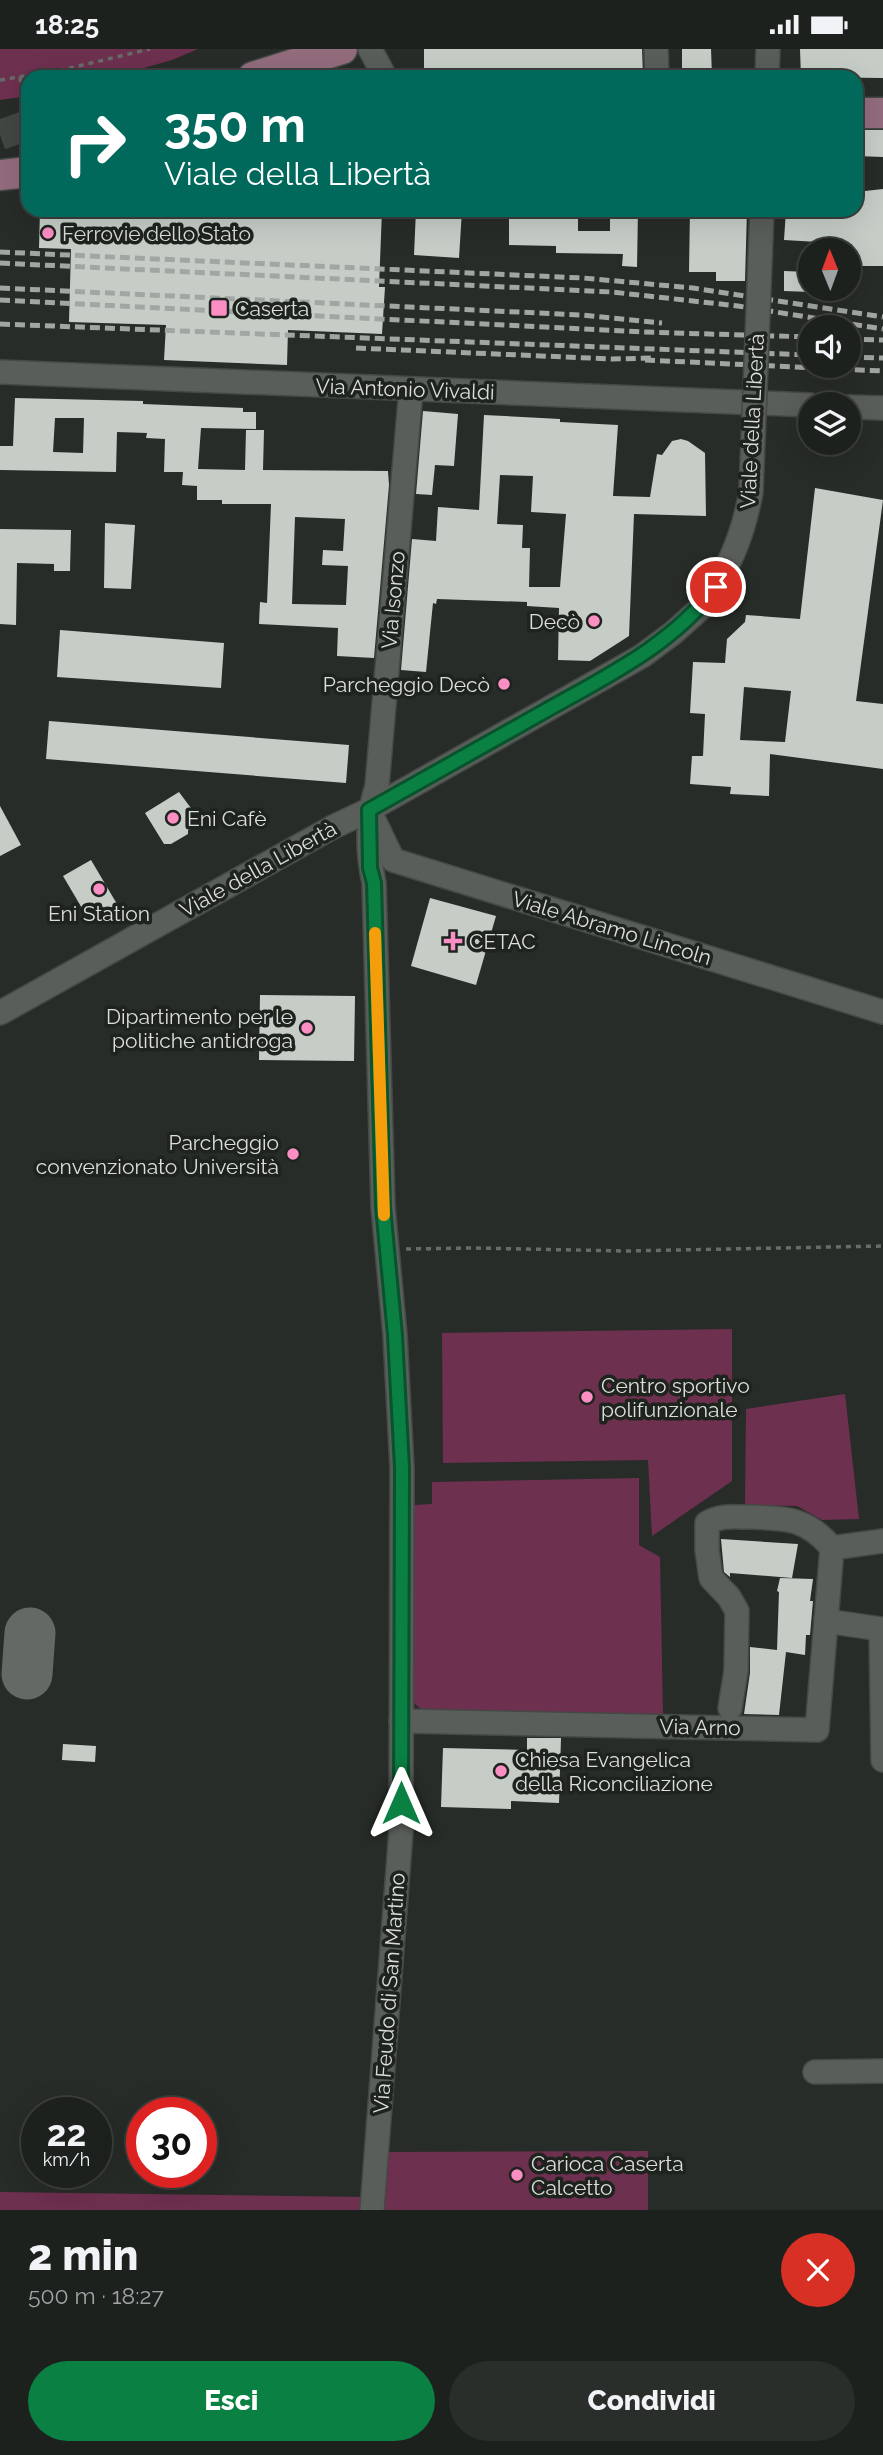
<!DOCTYPE html>
<html lang="it">
<meta charset="utf-8">
<style>
:root{--surface:#1d211e;--page:#2a2e2b;--text:#f1f3f6;--muted:#a0a3a4;--line:#3b3e3c;--accent:#0b8043}
body{margin:0;font-family:Raleway,sans-serif;background:var(--page);color:var(--text);height:100vh;display:flex;flex-direction:column;font-size:26px;white-space:nowrap}
*{box-sizing:border-box;margin:0}
p{font-size:23px;color:var(--muted)}
.icon{flex:none;width:38px;height:38px;fill:none;stroke:currentColor;stroke-width:2;stroke-linecap:round;stroke-linejoin:round}
.map{position:relative;height:2161px;overflow:hidden}
.sheet{display:flex;flex-direction:column;background:var(--surface);flex:1}
.sheet>*{flex:none}
.guide{position:absolute;left:21px;top:21px;width:842px;height:147px;border-radius:21px;box-shadow:0 7px 28px #0002,0 0 0 2px var(--line);background:#00695c;color:#fff;overflow:hidden}
.needle{width:46px;rotate:359deg}
.tools{position:absolute;left:798px;top:189px;display:grid;gap:14px}
.tools a{display:grid;place-items:center;width:63px;height:63px;border-radius:50%;background:var(--surface);box-shadow:0 7px 28px #0002,0 0 0 2px var(--line);font-size:35px}
.speed{position:absolute;left:21px;top:2048px;display:flex;gap:14px;font-size:35px;font-weight:700;text-align:center}
.speed>*{display:grid;place-content:center;width:91px;height:91px;border-radius:50%;background:var(--surface);box-shadow:0 7px 28px #0002,0 0 0 2px var(--line);line-height:1}
.speed small{font-size:18px;font-weight:400}
.speed .limit{border:10px solid #d22;background:#fff;color:#111}
.pin{position:absolute;display:grid;place-items:center;width:60px;height:60px;color:#fff;margin:-30px;border:4px solid #fff;border-radius:50%;box-shadow:0 2px 7px #0007}
.me{position:absolute;width:77px;margin:-38px;rotate:0deg;stroke-linejoin:round;filter:drop-shadow(0 0 5px #0008)}
.turn{display:flex;align-items:center;gap:24px;height:147px;padding:0 28px;font-size:32px}
.turn .icon{width:91px;height:91px;stroke-width:2.5}
.turn b{display:block;font-size:49px;line-height:60px}
.round{display:grid;place-items:center;flex:none;width:74px;height:74px;border-radius:37px;background:var(--page)}
.overview{display:flex;align-items:center;justify-content:space-between;height:119px;padding:0 28px}
h1{font-size:42px;font-weight:800;line-height:52px}
.cta{display:flex;gap:14px;margin-top:auto;padding:14px 28px}
.cta a{flex:1;height:80px;border-radius:42px;background:var(--accent);color:#fff;font-size:28px;font-weight:800;line-height:80px;text-align:center}
.cta a+a{background:var(--page);color:var(--text)}
.status{display:flex;justify-content:space-between;align-items:center;height:49px;padding:0 35px;background:var(--surface);direction:ltr}
.status svg{height:19px;fill:currentColor}
.map>svg:first-child{display:block}
.green{fill:#6e304f}
.lines{fill:none;stroke-linecap:round;stroke-linejoin:round}
.taxiway{stroke:#646965;stroke-width:51}
.building{fill:#c6cdc7;fill-rule:evenodd}
.major-tunnel{stroke:#424743;stroke-width:30;stroke-dasharray:30 15;stroke-linecap:butt}
.minor-casing{stroke:#454946;stroke-width:26}
.major-casing{stroke:#454946;stroke-width:33}
.path{stroke:#686c69;stroke-width:3.5;stroke-dasharray:5 5;stroke-linecap:butt}
.minor{stroke:#595e5a;stroke-width:23}
.major{stroke:#926c7d;stroke-width:30}
.rail{stroke:#a2a6a2;stroke-width:5;stroke-dasharray:10 5;stroke-linecap:butt}
.minor-bridge-casing{stroke:#454946;stroke-width:26;stroke-linecap:butt}
.minor-bridge{stroke:#595e5a;stroke-width:23}
.route-casing{stroke:#07532c;stroke-width:18}
.route{stroke:#0b8043;stroke-width:12}
.slow{stroke:#f59e0b;stroke-width:12}
.poi-dot{fill:#fb8fc4;stroke:#1e231e;stroke-width:2.5}
.labels{text-anchor:middle;dominant-baseline:central;stroke-width:7;stroke-linejoin:round;paint-order:stroke}
.poi-label{font-size:21px;fill:#dbdedb;stroke:#1e231e;text-anchor:start}
.street-label{font-size:21px;fill:#dbdedb;stroke:#1e231e}
</style>
<div class="status"><b>18:25</b><svg viewBox="0 0 49 12"><path d="M0 12V9h3v3zM5 12V6h3v6zM10 12V3h3v9zM15 12V0h3v12zM26 1h20v11H26zM47 4h2v5h-2z"/></svg></div>
<div class="map">
<svg width="883" height="2161" viewBox="0 0 883 2161">
<rect width="100%" height="100%" fill="#272c28"/>
<g class="green">
<polygon points="0,0 198,0 172,11 112,28 28,28 28,47 0,51"/>
<polygon points="732,1280 732,1432 652,1487 648,1411 443,1414 442,1284"/>
<polygon points="845,1345 859,1470 822,1471 797,1457 745,1456 746,1360"/>
<polygon points="639,1429 639,1496 660,1508 663,1666 422,1661 413,1653 412,1456 432,1455 432,1433"/>
<polygon points="648,2102 648,2161 382,2161 387,2103"/>
<polygon points="0,2143 365,2148 364,2161 0,2161"/>
</g>
<g class="lines">
<polyline class="taxiway" points="27,1625 30,1584"/>
</g>
<g class="building">
<polygon points="424,0 642,0 643,27 424,28"/>
<polygon points="682,0 711,0 712,27 682,27"/>
<polygon points="800,0 883,0 883,29 801,28"/>
<polygon points="856,81 883,81 883,108 856,107"/>
<polygon points="883,140 883,217 853,217 852,195 784,191 786,161 856,161 856,143"/>
<polygon points="40,161 382,161 379,238 385,238 382,285 288,281 287,316 164,311 166,276 69,273 71,200 39,199"/>
<polygon points="416,161 462,161 459,209 414,206"/>
<polygon points="509,161 578,161 578,182 610,182 610,161 638,161 637,218 622,217 623,205 556,204 556,197 509,196"/>
<polygon points="690,161 747,161 745,232 716,232 716,223 689,223"/>
<polygon points="784,222 810,223 810,243 784,242"/>
<path d="M15,349L143,352V355L243,359V363H256V380L201,379L198,420L245,421L246,381H264L263,421L388,422L389,436L374,609L337,607L338,579L259,575L260,553L267,554L271,455H222V451H197V437L182,436L183,423H164L165,390L146,389L147,384L117,383L116,423L0,421V397H13ZM55,369H84L83,404L53,403ZM295,468L345,470L343,502L323,501L322,516L348,517L346,556L292,555Z"/>
<polygon points="423,362 458,365 454,417 435,416 432,446 416,445"/>
<path d="M484,366L560,370V373L618,376L613,447L650,448L657,405L662,406L672,392L681,390L688,392L705,404L706,467L634,465L629,587L590,612L558,611L559,559L527,557V553L437,550L436,555L433,554L426,623L401,621L412,490L436,492L438,458L479,461ZM500,426L533,427L531,463L566,465L560,538H529L530,499H522L523,476L497,475Z"/>
<path d="M815,439L883,451L856,652L883,655V720L770,705L769,747L730,745L731,738L690,735L692,707H703L705,665L690,664L693,613L725,614L727,590L745,573L746,566L800,570ZM744,638L791,642L785,693L740,691Z"/>
<polygon points="105,474 135,476 131,540 104,539"/>
<polygon points="0,480 71,481 70,522 54,522 54,515 17,514 16,576 0,575"/>
<polygon points="60,581 224,594 221,639 57,628"/>
<polygon points="49,672 349,696 346,734 46,710"/>
<polygon points="179,743 202,774 188,781 188,785 171,795 164,795 145,764"/>
<polygon points="0,757 21,796 0,807"/>
<polygon points="91,811 117,855 89,871 63,827"/>
<polygon points="430,849 496,867 476,936 411,917"/>
<polygon points="260,946 355,947 354,1012 259,1011"/>
<polygon points="721,1490 798,1495 792,1529 730,1524 730,1528 724,1523"/>
<polygon points="780,1529 813,1530 810,1552 813,1552 810,1586 806,1586 805,1606 786,1603 779,1666 744,1665 750,1624 750,1598 777,1601 779,1543 777,1542"/>
<polygon points="527,1689 561,1689 559,1754 511,1752 511,1760 441,1758 443,1699 527,1701"/>
<polygon points="63,1695 96,1697 95,1713 62,1711"/>
</g>
<g class="lines">
<polyline class="major-tunnel" points="0,86 28,76"/>
<defs>
<g id="minor">
<polyline points="370,0 385,28"/>
<polyline points="656,0 657,28"/>
<polyline points="767,28 768,0"/>
<polyline points="0,323 810,356"/>
<polyline points="849,358 883,359"/>
<polyline points="372,767 393,811 883,963"/>
<polyline points="0,964 333,778 369,761 642,607 673,584 701,559"/>
<polyline points="826,1572 881,1580 883,1711"/>
<path d="M730,1659L736,1622L737,1562L729,1548L711,1529L707,1501V1474C720,1466 733,1468 749,1468C786,1469 807,1469 832,1499"/>
<polyline points="401,1672 817,1681 832,1499 883,1492"/>
<polyline points="815,2023 883,2022"/>
<path d="M372,2161L401,1782L402,1419L395,1286L383,1158L374,834C367,802 367,768 377,737L411,340"/>
</g>
<g id="major">
<polyline points="253,28 342,0"/>
<polyline points="856,64 883,64"/>
<polyline points="0,126 28,123"/>
</g>
</defs>
<use href="#minor" class="minor-casing"/>
<use href="#major" class="major-casing"/>
<g class="path">
<polyline points="20,28 28,85"/>
<polyline points="0,31 66,20 150,0"/>
<polyline points="406,1200 474,1199 625,1202 883,1197"/>
</g>
<use href="#minor" class="minor"/>
<use href="#major" class="major"/>
<g class="rail">
<polyline points="0,203 583,229 693,239 883,268"/>
<polyline points="0,214 612,243 738,257 883,280"/>
<polyline points="0,239 582,266 662,274"/>
<polyline points="0,251 643,283 810,288"/>
<polyline points="0,275 810,306"/>
<polyline points="849,290 883,291"/>
<polyline points="356,299 612,310 653,309"/>
<polyline points="849,308 883,309"/>
<polyline points="645,311 883,322"/>
</g>
<defs>
<path id="minor-bridge" d="M701,559C728,523 743,487 751,443L762,161"/>
</defs>
<use href="#minor-bridge" class="minor-bridge-casing"/>
<use href="#minor-bridge" class="minor-bridge"/>
</g>
<g class="lines">
<defs>
<path id="route" d="M401,1754L402,1419L395,1286L383,1158L374,834L370,819L369,761C428,728 486,695 545,662C607,627 672,596 716,538"/>
</defs>
<use href="#route" class="route-casing"/>
<use href="#route" class="route"/>
<polyline class="slow" points="375,884 384,1166"/>
</g>
<g class="poi-dot">
<circle cx="48" cy="184" r="7"/>
<rect x="210" y="250" width="18" height="18" rx="3.5"/>
<circle cx="594" cy="572" r="7"/>
<circle cx="504" cy="635" r="7"/>
<circle cx="173" cy="769" r="7"/>
<circle cx="99" cy="840" r="7"/>
<path d="M449.5 881.5h7v7h7v7h-7v7h-7v-7h-7v-7h7z"/>
<circle cx="307" cy="979" r="7"/>
<circle cx="293" cy="1105" r="7"/>
<circle cx="587" cy="1348" r="7"/>
<circle cx="501" cy="1722" r="7"/>
<circle cx="517" cy="2126" r="7"/>
</g>
<g class="labels">
<g class="poi-label">
<text x="62" y="184">Ferrovie dello Stato</text>
<text x="235" y="259">Caserta</text>
<text x="580" y="572" text-anchor="end">Decò</text>
<text x="490" y="635" text-anchor="end">Parcheggio Decò</text>
<text x="187" y="769">Eni Cafè</text>
<text x="99" y="864" text-anchor="middle">Eni Station</text>
<text x="469" y="892">CETAC</text>
<text x="293" y="967" text-anchor="end">Dipartimento per le<tspan x="293" dy="24">politiche antidroga</tspan></text>
<text x="279" y="1093" text-anchor="end">Parcheggio<tspan x="279" dy="24">convenzionato Università</tspan></text>
<text x="601" y="1336">Centro sportivo<tspan x="601" dy="24">polifunzionale</tspan></text>
<text x="515" y="1710">Chiesa Evangelica<tspan x="515" dy="24">della Riconciliazione</tspan></text>
<text x="531" y="2114">Carioca Caserta<tspan x="531" dy="24">Calcetto</tspan></text>
</g>
<g class="street-label">
<text transform="translate(405 340) rotate(2)">Via Antonio Vivaldi</text>
<text transform="translate(752 372) rotate(-87)">Viale della Libertà</text>
<text transform="translate(393 551) rotate(-85)">Via Isonzo</text>
<text transform="translate(258 820) rotate(-29)">Viale della Libertà</text>
<text transform="translate(612 879) rotate(17)">Viale Abramo Lincoln</text>
<text transform="translate(700 1678) rotate(1)">Via Arno</text>
<text transform="translate(389 1944) rotate(-86)">Via Feudo di San Martino</text>
</g>
</g>
</svg>
<div class="tools">
<a><svg class="needle" viewBox="-14 -14 28 28"><path d="M0-13l5 13h-10z" fill="#e53935"/><path d="M0 13l5-13h-10z" fill="#a0a3a4"/></svg></a>
<a><svg class="icon" aria-label="sound" viewBox="0 0 24 24"><path d="M4 9h4l5-4v14l-5-4H4zM17 9q2 3 0 6"/></svg></a>
<a><svg class="icon" aria-label="layers" viewBox="0 0 24 24"><path d="M12 4l9 5-9 5-9-5zM3 14l9 5 9-5"/></svg></a>
</div>
<div class="speed"><div>22<small>km/h</small></div><div class="limit">30</div></div>
<div class="pin" style="left:716px;top:538px;background:#d93025"><svg class="icon" aria-label="arrive" viewBox="0 0 24 24"><path d="M6 21V4h12l-3 4 3 4H6"/></svg></div>
<svg class="me" style="left:401px;top:1754px" viewBox="-20 -20 40 40"><path d="M0-17L14 15 0 8-14 15z" fill="#0b8043" stroke="#fff" stroke-width="4"/></svg>
<div class="guide">
<div class="turn"><svg class="icon" aria-label="right" viewBox="0 0 24 24"><path d="M7 20v-9h11M14 6l5 5-5 5"/></svg><div><b>350 m</b>Viale della Libertà</div></div>
</div>
</div>
<section class="sheet">
<div class="overview"><div><h1>2 min</h1><p>500 m · 18:27</p></div><a class="round" style="background:#d93025;color:#fff"><svg class="icon" aria-label="close" viewBox="0 0 24 24"><path d="M6 6l12 12M18 6L6 18"/></svg></a></div>
<div class="cta"><a>Esci</a><a>Condividi</a></div>
</section>
